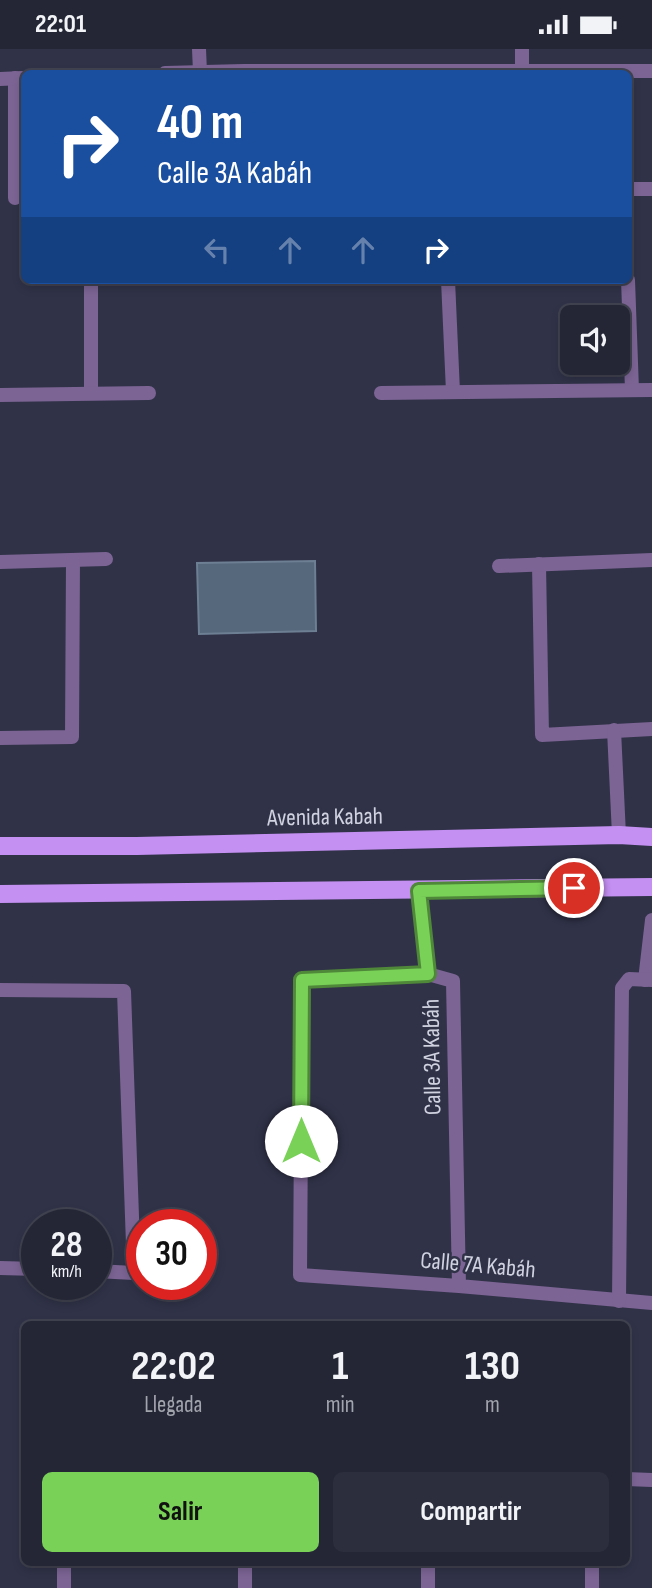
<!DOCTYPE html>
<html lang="es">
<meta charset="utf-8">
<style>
:root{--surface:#242636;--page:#2c2e3e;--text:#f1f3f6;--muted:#a3a5ad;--line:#414351;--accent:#79d158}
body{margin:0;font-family:"Sofia Sans Condensed",sans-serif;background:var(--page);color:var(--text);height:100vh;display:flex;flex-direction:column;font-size:26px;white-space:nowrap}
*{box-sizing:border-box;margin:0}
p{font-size:23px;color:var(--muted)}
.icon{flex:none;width:38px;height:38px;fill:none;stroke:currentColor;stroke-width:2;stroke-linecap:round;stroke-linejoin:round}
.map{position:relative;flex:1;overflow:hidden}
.drawer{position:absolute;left:21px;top:1272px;width:609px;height:245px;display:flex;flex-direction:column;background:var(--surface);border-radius:10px;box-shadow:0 4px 10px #0003,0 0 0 2px var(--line)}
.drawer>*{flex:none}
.banner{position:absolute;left:21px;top:21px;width:611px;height:214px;border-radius:10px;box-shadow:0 4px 10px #0003,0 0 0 2px var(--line);background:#1a4fa0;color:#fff;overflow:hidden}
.buttons{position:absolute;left:560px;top:256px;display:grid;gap:14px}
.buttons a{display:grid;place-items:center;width:70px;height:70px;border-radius:10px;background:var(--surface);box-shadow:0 4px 10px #0003,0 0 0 2px var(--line);font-size:35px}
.speed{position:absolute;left:21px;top:1160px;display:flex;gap:14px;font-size:35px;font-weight:700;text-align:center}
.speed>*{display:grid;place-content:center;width:91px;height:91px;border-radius:50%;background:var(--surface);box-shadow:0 4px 10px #0003,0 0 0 2px var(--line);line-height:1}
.speed small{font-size:18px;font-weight:400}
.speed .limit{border:10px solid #d22;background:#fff;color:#111}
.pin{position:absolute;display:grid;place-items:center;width:60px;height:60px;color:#fff;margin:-30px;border:4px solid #fff;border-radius:50%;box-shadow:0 2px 7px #0007}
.me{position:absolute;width:77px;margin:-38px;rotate:0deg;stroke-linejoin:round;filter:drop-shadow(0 0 5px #0008)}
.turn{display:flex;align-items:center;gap:24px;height:147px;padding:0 21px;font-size:32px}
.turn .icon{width:91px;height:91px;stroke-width:2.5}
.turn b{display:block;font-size:49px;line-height:60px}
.lanes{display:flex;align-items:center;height:66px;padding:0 21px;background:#0003;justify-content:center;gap:35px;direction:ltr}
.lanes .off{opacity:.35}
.eta{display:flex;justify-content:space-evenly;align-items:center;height:119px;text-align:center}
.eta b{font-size:42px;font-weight:700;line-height:49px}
.cta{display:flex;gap:14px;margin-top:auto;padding:14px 21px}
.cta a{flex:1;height:80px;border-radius:10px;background:var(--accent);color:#111;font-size:28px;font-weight:700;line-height:80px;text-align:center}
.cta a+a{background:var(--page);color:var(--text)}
.status{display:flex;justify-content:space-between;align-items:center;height:49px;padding:0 35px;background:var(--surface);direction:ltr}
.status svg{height:19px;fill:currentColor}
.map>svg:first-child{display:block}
.building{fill:#56687c;stroke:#6d7f93;stroke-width:2}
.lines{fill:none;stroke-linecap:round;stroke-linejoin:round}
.minor{stroke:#7c6494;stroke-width:14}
.primary{stroke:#c490f2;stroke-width:18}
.route-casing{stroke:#4f8839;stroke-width:18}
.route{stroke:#79d158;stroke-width:12}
.labels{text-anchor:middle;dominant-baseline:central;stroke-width:5;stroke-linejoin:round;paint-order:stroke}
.street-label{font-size:24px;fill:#d0d2e0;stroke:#303248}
</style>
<div class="status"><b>22:01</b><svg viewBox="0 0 49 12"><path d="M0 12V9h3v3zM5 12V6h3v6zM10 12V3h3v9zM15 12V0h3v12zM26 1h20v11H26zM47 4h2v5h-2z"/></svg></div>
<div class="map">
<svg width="652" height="1539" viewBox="0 0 652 1539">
<rect width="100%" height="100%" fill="#303248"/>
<polygon class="building" points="315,512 316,582 199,585 197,514"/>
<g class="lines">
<g class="minor">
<polyline points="199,0 200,23"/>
<polyline points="522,0 522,22"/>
<polyline points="165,24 244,22 652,22"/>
<polyline points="15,29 15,149"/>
<polyline points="0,30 23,29"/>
<polyline points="628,140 652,140"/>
<polyline points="448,231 453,343"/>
<polyline points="628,231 632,341"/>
<polyline points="91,344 91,231"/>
<polyline points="381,344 652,341"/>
<polyline points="0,346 149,344"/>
<polyline points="0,513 106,510"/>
<polyline points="539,515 542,686 652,680"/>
<polyline points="499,517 652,511"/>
<polyline points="614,681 619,786"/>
<polyline points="0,689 72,688 73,511"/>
<polyline points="419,842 428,925"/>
<polyline points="645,931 652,871"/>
<polyline points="0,941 124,942 134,1224 96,1222"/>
<polyline points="0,1219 37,1220"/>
<polyline points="459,1237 453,932 428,925 302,931 300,1226 459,1237 652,1254"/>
<polyline points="619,1252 622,939 629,930 652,931"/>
<polyline points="626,1430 652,1431"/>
<polyline points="428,1514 428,1539"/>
<polyline points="592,1514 592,1539"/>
<polyline points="64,1539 64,1514"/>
<polyline points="245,1539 245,1514"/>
</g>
<g class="primary">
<polyline points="0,797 137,797 619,786 652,788"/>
<polyline points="0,845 652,838"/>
</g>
</g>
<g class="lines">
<defs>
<polyline id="route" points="301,1092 302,931 428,925 419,842 574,839"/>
</defs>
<use href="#route" class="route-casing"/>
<use href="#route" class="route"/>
</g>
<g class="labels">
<g class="street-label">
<text transform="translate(325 768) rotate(-1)">Avenida Kabah</text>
<text transform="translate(432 1008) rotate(-91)">Calle 3A Kabáh</text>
<text transform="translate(478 1216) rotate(5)">Calle 7A Kabáh</text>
</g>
</g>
</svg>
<div class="buttons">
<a><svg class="icon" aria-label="sound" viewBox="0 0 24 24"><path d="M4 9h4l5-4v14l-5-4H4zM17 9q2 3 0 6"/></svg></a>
</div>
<div class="speed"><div>28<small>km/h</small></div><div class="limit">30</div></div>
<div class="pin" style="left:574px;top:839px;background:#d93025"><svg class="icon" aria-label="arrive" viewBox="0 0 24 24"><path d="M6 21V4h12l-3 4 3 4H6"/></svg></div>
<svg class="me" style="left:301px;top:1092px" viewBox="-20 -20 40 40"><circle r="19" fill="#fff"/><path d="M0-13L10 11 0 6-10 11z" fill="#79d158"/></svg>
<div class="banner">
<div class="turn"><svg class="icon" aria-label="right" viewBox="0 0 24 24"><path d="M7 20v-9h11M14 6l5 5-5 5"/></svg><div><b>40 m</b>Calle 3A Kabáh</div></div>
<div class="lanes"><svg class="icon off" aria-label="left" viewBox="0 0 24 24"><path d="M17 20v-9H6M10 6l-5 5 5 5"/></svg><svg class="icon off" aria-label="ahead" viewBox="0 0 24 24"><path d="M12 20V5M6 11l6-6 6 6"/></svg><svg class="icon off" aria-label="ahead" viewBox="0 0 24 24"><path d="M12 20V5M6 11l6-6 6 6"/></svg><svg class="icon" aria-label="right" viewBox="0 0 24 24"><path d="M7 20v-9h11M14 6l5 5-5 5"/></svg></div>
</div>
<section class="drawer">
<div class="eta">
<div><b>22:02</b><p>Llegada</p></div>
<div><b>1</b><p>min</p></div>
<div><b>130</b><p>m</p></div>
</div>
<div class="cta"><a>Salir</a><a>Compartir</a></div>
</section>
</div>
